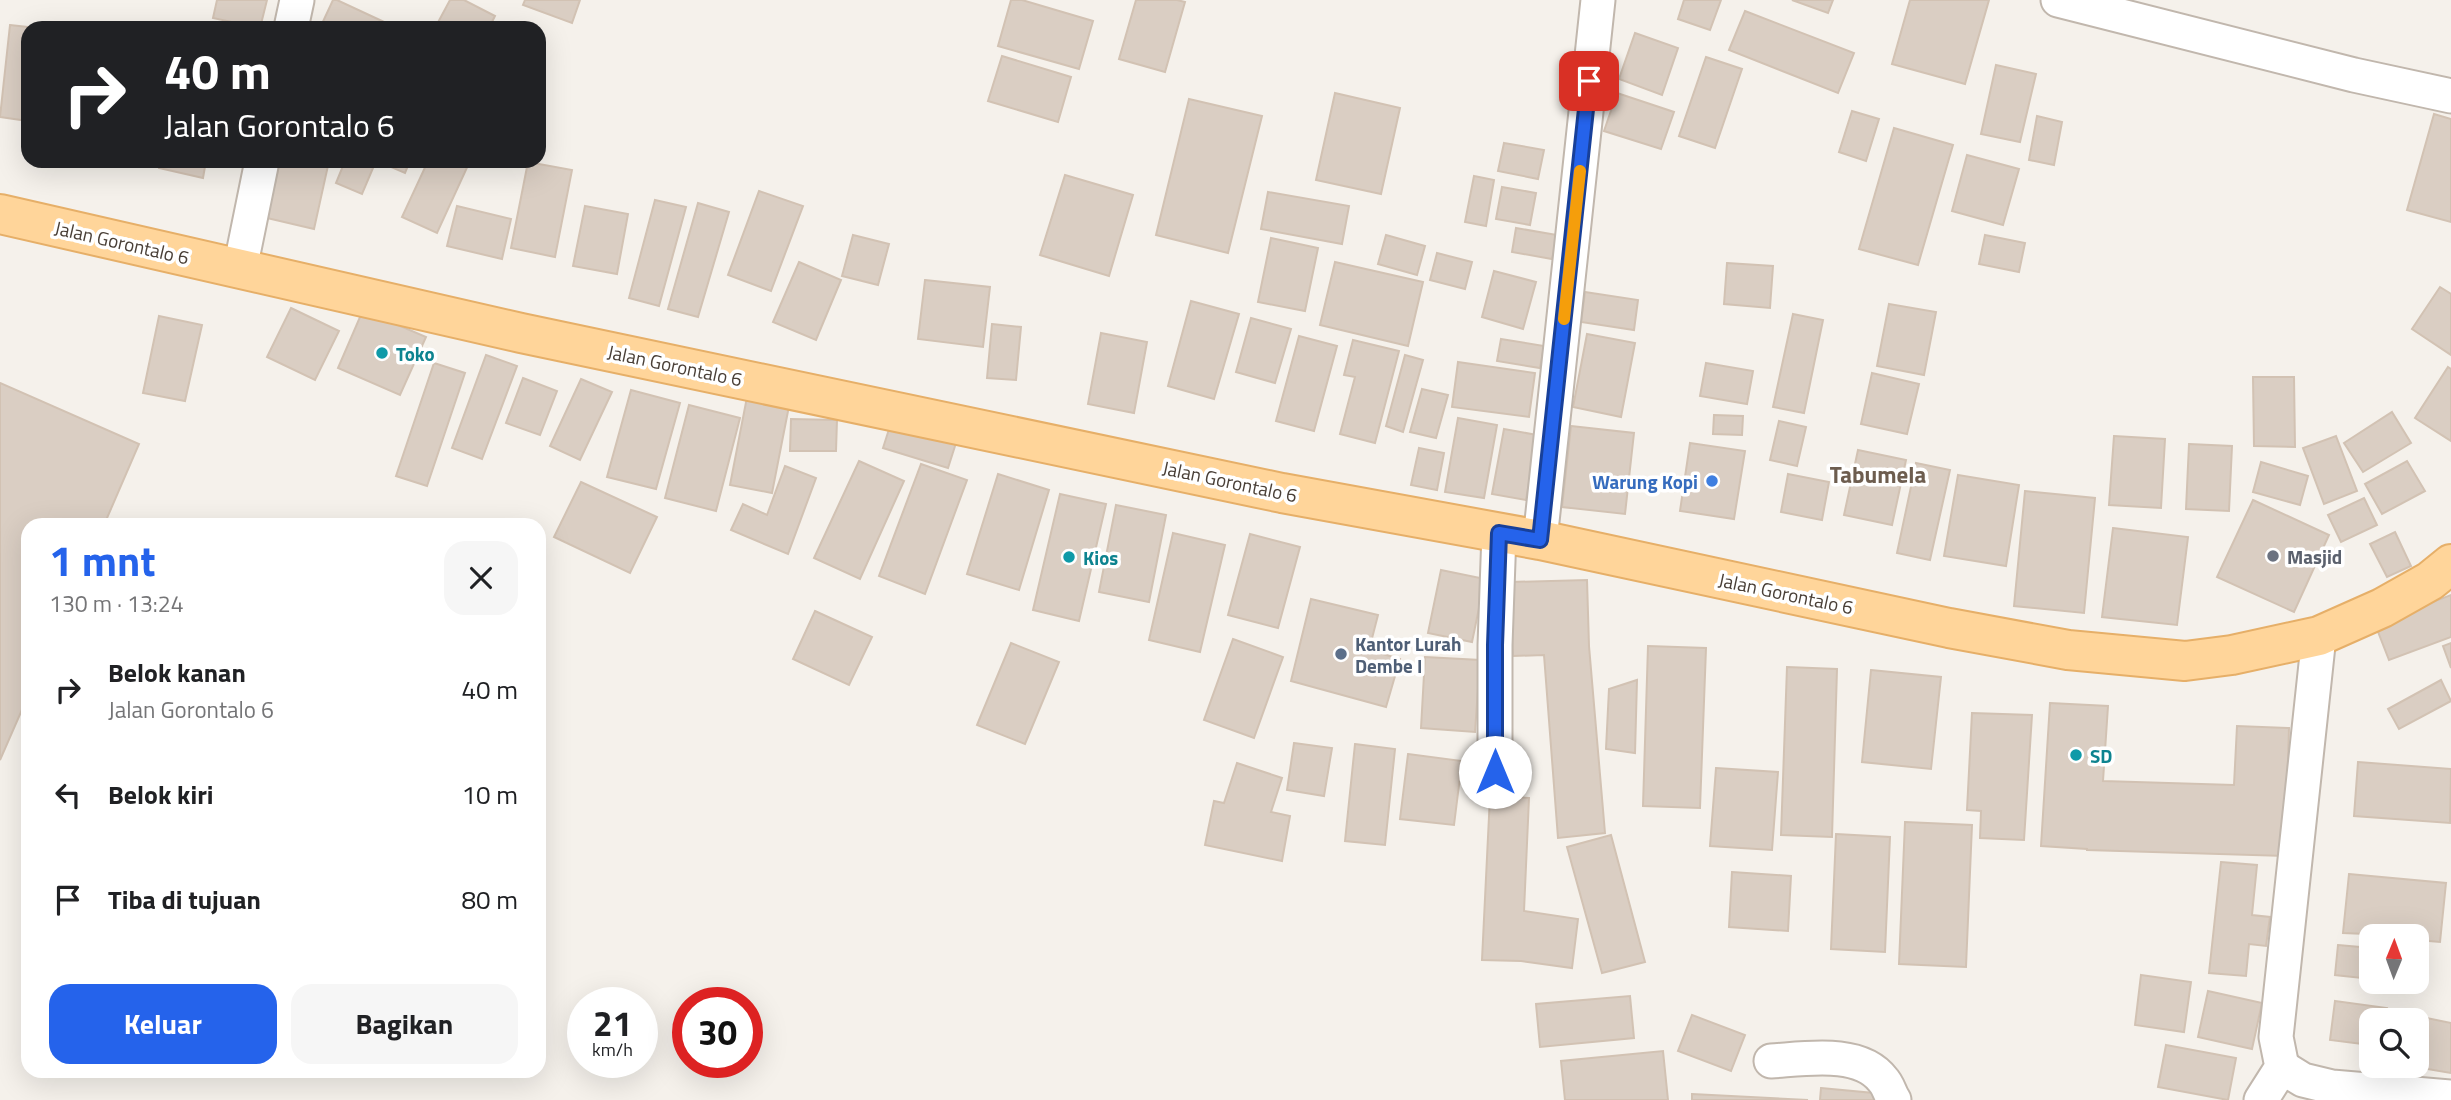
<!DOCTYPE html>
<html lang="id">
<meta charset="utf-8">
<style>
:root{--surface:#fff;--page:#f6f6f6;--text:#202124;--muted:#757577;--accent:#2563eb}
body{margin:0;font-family:"Titillium Web",sans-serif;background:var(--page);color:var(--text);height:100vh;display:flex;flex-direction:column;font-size:26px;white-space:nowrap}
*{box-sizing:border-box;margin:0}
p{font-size:23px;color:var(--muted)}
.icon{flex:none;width:38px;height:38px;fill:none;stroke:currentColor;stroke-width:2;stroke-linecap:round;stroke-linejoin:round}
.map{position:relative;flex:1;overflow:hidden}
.sheet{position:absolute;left:21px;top:518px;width:525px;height:560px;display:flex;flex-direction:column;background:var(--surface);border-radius:21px;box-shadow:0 7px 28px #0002}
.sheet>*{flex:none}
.guide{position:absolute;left:21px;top:21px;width:525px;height:147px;border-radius:21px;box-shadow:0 7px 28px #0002;background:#202124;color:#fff;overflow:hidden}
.needle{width:46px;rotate:1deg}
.controls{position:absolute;left:2359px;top:924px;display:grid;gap:14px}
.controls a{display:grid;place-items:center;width:70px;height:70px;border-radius:14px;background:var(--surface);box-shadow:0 7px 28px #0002;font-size:35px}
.speed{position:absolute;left:567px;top:987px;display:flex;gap:14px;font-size:35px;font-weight:700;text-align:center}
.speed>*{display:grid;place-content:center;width:91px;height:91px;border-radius:50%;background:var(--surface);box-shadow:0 7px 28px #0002;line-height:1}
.speed small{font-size:18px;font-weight:400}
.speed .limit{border:10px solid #d22;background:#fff;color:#111}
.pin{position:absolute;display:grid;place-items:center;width:60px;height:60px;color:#fff;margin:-30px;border-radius:14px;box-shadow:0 4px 10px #0006}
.me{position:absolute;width:77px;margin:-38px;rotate:0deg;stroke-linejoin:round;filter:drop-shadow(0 0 5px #0008)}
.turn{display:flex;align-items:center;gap:24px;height:147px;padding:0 28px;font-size:32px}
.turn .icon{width:91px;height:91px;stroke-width:2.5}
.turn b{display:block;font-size:49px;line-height:60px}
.round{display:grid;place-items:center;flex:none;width:74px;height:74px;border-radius:21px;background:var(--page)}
.head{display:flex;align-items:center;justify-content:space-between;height:119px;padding:0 28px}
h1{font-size:42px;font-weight:700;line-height:52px;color:var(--accent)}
.cta{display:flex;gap:14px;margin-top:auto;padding:14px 28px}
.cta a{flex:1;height:80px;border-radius:21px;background:var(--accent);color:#fff;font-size:28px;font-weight:700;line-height:80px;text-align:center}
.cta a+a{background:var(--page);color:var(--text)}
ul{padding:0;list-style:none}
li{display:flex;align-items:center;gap:21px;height:105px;padding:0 28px}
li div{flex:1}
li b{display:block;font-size:26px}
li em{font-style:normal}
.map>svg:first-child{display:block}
.building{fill:#dacec3;stroke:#d2c2b3;stroke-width:2}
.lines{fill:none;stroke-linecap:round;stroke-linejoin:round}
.minor-casing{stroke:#c1b7ad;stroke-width:37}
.primary-casing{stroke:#e6af68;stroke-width:42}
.minor{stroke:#fff;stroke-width:33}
.primary{stroke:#ffd59a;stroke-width:38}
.route-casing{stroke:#184099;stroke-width:18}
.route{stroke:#2563eb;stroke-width:12}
.slow{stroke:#f59e0b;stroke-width:12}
.culture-dot{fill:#0f9aa8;stroke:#fff;stroke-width:2.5}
.shop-dot{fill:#3f7fe0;stroke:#fff;stroke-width:2.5}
.worship-dot{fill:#6b7280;stroke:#fff;stroke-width:2.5}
.service-dot{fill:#5c6f8a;stroke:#fff;stroke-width:2.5}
.labels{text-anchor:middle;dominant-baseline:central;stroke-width:7;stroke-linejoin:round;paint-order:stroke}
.street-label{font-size:19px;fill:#4a4038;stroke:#fff}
.culture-label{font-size:19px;font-weight:bold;fill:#0d838f;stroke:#fff;text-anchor:start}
.shop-label{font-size:19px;font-weight:bold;fill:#366cbe;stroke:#fff;text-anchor:end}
.worship-label{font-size:19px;font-weight:bold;fill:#5b616d;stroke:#fff;text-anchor:start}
.service-label{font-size:19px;font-weight:bold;fill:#4e5e75;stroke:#fff;text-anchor:start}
.quarter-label{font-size:23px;font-weight:bold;fill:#6d5d4f;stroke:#fff}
</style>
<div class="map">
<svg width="2451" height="1100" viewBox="0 0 2451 1100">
<rect width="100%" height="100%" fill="#f5f1eb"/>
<g class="building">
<polygon points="217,0 267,0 260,28 213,18"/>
<polygon points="333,0 337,0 397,28 320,28"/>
<polygon points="450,0 464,0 495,16 489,28 435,28"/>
<polygon points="525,0 580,0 572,23 523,5"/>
<polygon points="1011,0 1022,0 1093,21 1079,69 998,46"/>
<polygon points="1136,0 1177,0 1185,2 1165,72 1119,59"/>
<polygon points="1684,0 1721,0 1710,30 1678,19"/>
<polygon points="1792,0 1833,0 1828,13"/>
<polygon points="1910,0 1989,0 1965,84 1892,64"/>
<polygon points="1745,11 1854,53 1838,93 1729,50"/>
<polygon points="10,25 37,28 28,28 28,121 0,117"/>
<polygon points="1635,33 1678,48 1662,95 1619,79"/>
<polygon points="1002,56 1071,77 1058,122 988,101"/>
<polygon points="1706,57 1742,69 1715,148 1679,136"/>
<polygon points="1996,65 2036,74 2020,142 1981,134"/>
<polygon points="1335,93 1400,108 1381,194 1316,180"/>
<polygon points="1617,93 1674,112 1661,149 1604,131"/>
<polygon points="1189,99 1262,116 1228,253 1156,235"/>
<polygon points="1852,111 1879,119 1866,161 1839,152"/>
<polygon points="2434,114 2451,119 2451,222 2407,210"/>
<polygon points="2037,116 2062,122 2054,165 2029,160"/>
<polygon points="1894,128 1953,145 1918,265 1859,249"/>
<polygon points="1504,143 1544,150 1538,179 1498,171"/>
<polygon points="1967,155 2019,169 2003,225 1952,211"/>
<polygon points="160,161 206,161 203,178 159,168"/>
<polygon points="280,161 329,161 314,229 267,218"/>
<polygon points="345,161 376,161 362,194 336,183"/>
<polygon points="385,161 410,161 405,173 384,164"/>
<polygon points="428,161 470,161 437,233 402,217"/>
<polygon points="528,162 572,170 555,257 511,248"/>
<polygon points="1065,175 1133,195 1109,276 1040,255"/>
<polygon points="1474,176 1494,180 1486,226 1465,222"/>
<polygon points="1502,187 1536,193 1530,225 1496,219"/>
<polygon points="759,191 803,206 771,291 728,275"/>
<polygon points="1268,192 1349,206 1342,244 1261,229"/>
<polygon points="655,200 686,207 659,306 629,298"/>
<polygon points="698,203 729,212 698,317 668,309"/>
<polygon points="457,206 511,219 502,259 447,246"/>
<polygon points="585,206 628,214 617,274 573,266"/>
<polygon points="1516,228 1557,235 1552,259 1512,252"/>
<polygon points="853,235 889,244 878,285 842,276"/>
<polygon points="1386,235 1425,246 1417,275 1378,264"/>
<polygon points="1985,235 2025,243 2019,272 1979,264"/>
<polygon points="1271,238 1318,248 1305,311 1258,302"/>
<polygon points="1437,253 1472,262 1465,289 1430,280"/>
<polygon points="799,262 841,280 816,340 773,322"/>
<polygon points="1335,262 1423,282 1408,346 1320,325"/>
<polygon points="1727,263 1773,266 1770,308 1724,304"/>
<polygon points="1494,271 1536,282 1523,329 1482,317"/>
<polygon points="925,280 990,287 983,347 918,339"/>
<polygon points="2440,287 2451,294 2451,355 2412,329"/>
<polygon points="1585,292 1638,300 1634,330 1581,322"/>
<polygon points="1191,301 1239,314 1214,399 1168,386"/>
<polygon points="1889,304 1936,312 1924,375 1877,366"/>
<polygon points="291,308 339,331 315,380 267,357"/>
<polygon points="363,310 426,337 400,395 338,368"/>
<polygon points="1793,314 1823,320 1804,413 1773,407"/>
<polygon points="159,316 202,325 185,401 143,393"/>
<polygon points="1251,318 1291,329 1275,383 1236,372"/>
<polygon points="992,324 1021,327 1016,380 987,378"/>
<polygon points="1101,333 1147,342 1134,413 1088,404"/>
<polygon points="1587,334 1635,343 1621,417 1573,407"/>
<polygon points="1299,336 1337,346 1314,431 1276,421"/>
<polygon points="1501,339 1544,346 1540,368 1497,361"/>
<polygon points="1353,340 1399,351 1375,443 1340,434 1355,377 1344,375"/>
<polygon points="486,355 517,366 482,459 452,448"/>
<polygon points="1405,355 1423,360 1403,432 1386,426"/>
<polygon points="1458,362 1535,373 1529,417 1452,407"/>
<polygon points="434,363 465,373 427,486 396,476"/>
<polygon points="1706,363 1753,371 1747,404 1700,396"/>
<polygon points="2448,367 2451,369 2451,441 2415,418"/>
<polygon points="1872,373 1919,384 1907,434 1861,424"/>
<polygon points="2253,377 2294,377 2295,447 2254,446"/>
<polygon points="523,378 557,391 540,435 506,423"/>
<polygon points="581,379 612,392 580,460 550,446"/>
<polygon points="0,383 139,444 104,525 28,525 28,696 0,760"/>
<polygon points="1422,389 1448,395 1436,438 1410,432"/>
<polygon points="631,390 680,403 656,489 607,477"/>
<polygon points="748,392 790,401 772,493 730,485"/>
<polygon points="689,405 740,418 716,511 665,498"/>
<polygon points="2392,412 2411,443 2363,472 2344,443"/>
<polygon points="1714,415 1743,416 1742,435 1713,434"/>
<polygon points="1458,418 1497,425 1484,498 1445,492"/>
<polygon points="791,419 837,420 836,451 790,451"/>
<polygon points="1779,421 1806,427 1797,466 1770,460"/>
<polygon points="891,423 956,443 948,468 883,448"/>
<polygon points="1571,426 1634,433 1625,514 1562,507"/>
<polygon points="1504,429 1537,435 1526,500 1492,494"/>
<polygon points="2114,436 2165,439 2161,508 2109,505"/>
<polygon points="2336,436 2357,491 2324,504 2303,448"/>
<polygon points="1690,443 1745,451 1734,519 1680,511"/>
<polygon points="2189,444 2232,446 2229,511 2186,509"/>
<polygon points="1419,448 1444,453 1437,490 1411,485"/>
<polygon points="1858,450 1906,460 1892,525 1844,515"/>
<polygon points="859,461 904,481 860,579 814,558"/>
<polygon points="2407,461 2425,491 2382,514 2365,484"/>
<polygon points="2261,462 2308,476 2300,505 2253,492"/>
<polygon points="1916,463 1950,470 1930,560 1897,553"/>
<polygon points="921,464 967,480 925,594 879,576"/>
<polygon points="785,466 816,478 788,554 731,530 743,504 767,515"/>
<polygon points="998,474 1049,490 1019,590 967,574"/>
<polygon points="1788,474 1829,482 1822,520 1781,512"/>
<polygon points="1958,475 2019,485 2006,566 1944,556"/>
<polygon points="581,482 657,517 630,573 554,537"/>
<polygon points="2025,491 2095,498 2084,613 2014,606"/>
<polygon points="1060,494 1106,504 1079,621 1033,610"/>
<polygon points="2364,498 2377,525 2341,542 2328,515"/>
<polygon points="2253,500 2329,535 2294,612 2217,577"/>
<polygon points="1116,505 1166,515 1149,602 1099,592"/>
<polygon points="2113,528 2188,537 2177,625 2102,617"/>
<polygon points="2395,532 2411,566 2387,577 2370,544"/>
<polygon points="1173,533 1225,545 1200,652 1149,640"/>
<polygon points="1250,534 1300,547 1278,628 1228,615"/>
<polygon points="1441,570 1485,579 1472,642 1428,633"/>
<polygon points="1587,580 1589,646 1605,833 1558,838 1544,655 1513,656 1510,582"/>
<polygon points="2451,595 2451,637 2389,660 2375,624"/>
<polygon points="1311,599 1378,615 1369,650 1400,659 1386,707 1291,681"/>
<polygon points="815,611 872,637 849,685 793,659"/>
<polygon points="1233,639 1283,657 1254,738 1204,720"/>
<polygon points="1011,643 1059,662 1025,744 977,725"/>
<polygon points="2451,643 2451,668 2443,646"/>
<polygon points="1648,646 1706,648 1700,808 1643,806"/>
<polygon points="1425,657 1480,660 1475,732 1421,728"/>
<polygon points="1787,667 1837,669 1832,837 1781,835"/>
<polygon points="1871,670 1941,677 1931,769 1862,762"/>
<polygon points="1637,680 1635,753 1606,749 1609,689"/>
<polygon points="2441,680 2451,701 2399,729 2388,709"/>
<polygon points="2050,703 2108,706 2103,781 2234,785 2237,726 2289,728 2285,856 2087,850 2087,849 2041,846"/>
<polygon points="1972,713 2032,715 2024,840 1980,838 1981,811 1967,810"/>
<polygon points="1294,743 1332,748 1324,796 1287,790"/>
<polygon points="1355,744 1395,749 1385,845 1345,841"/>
<polygon points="1408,754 1462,761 1454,825 1400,819"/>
<polygon points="2358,762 2451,769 2450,823 2354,816"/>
<polygon points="1237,763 1282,778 1271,812 1290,816 1282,861 1205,845 1214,801 1224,803"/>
<polygon points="1716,768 1778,772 1772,850 1710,846"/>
<polygon points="1490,796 1529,798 1524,911 1578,919 1572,968 1521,961 1482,960"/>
<polygon points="1905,822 1972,825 1966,967 1899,964"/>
<polygon points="1836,834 1890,837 1885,952 1831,949"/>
<polygon points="1611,835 1645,962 1602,973 1567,847"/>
<polygon points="2221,862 2257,865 2252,915 2270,917 2266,946 2249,944 2246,976 2209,973"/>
<polygon points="1732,872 1791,876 1788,931 1729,927"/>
<polygon points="2349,874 2446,883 2440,942 2417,940 2417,936 2343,933"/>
<polygon points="2338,945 2371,948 2371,979 2335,975"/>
<polygon points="2141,975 2191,982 2184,1032 2135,1025"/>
<polygon points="2208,991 2262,1003 2252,1049 2198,1037"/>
<polygon points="1630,996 1634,1038 1540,1047 1536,1004"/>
<polygon points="2335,1001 2387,1008 2386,1020 2371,1020 2371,1045 2330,1040"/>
<polygon points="1692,1015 1745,1035 1731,1071 1678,1051"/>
<polygon points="2417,1016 2451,1023 2451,1073 2410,1066 2417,1066"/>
<polygon points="2166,1045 2236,1058 2228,1100 2158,1087"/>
<polygon points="1663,1051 1668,1100 1565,1100 1561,1061"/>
<polygon points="1821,1088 1884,1094 1883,1100 1820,1100"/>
<polygon points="1692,1094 1808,1100 1692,1100"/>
</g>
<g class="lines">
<defs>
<g id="minor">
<polyline points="2058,0 2354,75 2451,96"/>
<polyline points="291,28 297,0"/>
<polyline points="240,269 262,161"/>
<polyline points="1540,540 1598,0"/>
<polyline points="1495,772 1495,645 1499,533"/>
<path d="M1771,1061C1804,1059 1860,1049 1883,1080C1888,1085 1890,1094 1894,1100"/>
<polyline points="2282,1067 2303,1080 2332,1087 2451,1097"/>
<polyline points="2261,1100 2282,1067 2276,1037 2319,636"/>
</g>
<polyline id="primary" points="0,214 521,333 1282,493 1540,540 1949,628 2068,650 2185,661 2232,655 2319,636 2382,608 2430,581 2451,564"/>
</defs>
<use href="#minor" class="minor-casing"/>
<use href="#primary" class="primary-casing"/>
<use href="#minor" class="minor"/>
<use href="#primary" class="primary"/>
</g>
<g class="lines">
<defs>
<polyline id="route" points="1495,772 1495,645 1499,533 1540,540 1589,81"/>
</defs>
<use href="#route" class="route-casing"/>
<use href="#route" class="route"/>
<polyline class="slow" points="1564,319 1580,171"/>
</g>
<g class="culture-dot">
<circle cx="382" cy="353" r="7"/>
<circle cx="1069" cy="557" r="7"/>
<circle cx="2076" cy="755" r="7"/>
</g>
<circle class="shop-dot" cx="1712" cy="481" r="7"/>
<circle class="worship-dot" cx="2273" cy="556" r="7"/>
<circle class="service-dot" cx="1341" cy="654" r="7"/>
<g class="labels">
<g class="street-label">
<text transform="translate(122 242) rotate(13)">Jalan Gorontalo 6</text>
<text transform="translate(675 365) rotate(12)">Jalan Gorontalo 6</text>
<text transform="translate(1230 481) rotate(12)">Jalan Gorontalo 6</text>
<text transform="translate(1786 593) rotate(12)">Jalan Gorontalo 6</text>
</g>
<g class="culture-label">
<text x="396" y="353">Toko</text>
<text x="1083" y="557">Kios</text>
<text x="2090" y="755">SD</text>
</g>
<g class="shop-label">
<text x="1698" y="481">Warung Kopi</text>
</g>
<g class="worship-label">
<text x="2287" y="556">Masjid</text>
</g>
<g class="service-label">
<text x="1355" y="643">Kantor Lurah<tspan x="1355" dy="22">Dembe I</tspan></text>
</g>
<g class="quarter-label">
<text x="1878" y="474">Tabumela</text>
</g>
</g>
</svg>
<div class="controls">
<a><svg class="needle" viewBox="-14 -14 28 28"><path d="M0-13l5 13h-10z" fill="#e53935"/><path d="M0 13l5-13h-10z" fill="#757577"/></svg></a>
<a><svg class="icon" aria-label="search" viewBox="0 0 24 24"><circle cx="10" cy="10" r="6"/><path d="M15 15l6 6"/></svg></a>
</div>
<div class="speed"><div>21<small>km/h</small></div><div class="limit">30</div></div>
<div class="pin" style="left:1589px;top:81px;background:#d93025"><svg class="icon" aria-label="arrive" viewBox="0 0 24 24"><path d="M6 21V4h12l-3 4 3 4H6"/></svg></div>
<svg class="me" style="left:1495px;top:772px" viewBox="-20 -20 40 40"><circle r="19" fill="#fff"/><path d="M0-13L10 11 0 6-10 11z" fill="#2563eb"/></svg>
<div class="guide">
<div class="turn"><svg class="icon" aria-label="right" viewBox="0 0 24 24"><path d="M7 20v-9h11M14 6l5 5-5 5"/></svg><div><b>40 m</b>Jalan Gorontalo 6</div></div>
</div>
<section class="sheet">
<div class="head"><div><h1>1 mnt</h1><p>130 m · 13:24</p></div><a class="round"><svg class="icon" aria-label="close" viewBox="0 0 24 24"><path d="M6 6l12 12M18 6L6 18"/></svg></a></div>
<ul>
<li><svg class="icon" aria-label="right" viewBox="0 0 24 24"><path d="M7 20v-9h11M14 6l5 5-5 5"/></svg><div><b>Belok kanan</b><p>Jalan Gorontalo 6</p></div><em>40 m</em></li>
<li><svg class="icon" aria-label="left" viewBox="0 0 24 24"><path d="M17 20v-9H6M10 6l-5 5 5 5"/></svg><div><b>Belok kiri</b></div><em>10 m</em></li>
<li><svg class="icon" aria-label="arrive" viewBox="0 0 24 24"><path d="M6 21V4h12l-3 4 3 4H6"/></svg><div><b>Tiba di tujuan</b></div><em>80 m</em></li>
</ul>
<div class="cta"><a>Keluar</a><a>Bagikan</a></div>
</section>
</div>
